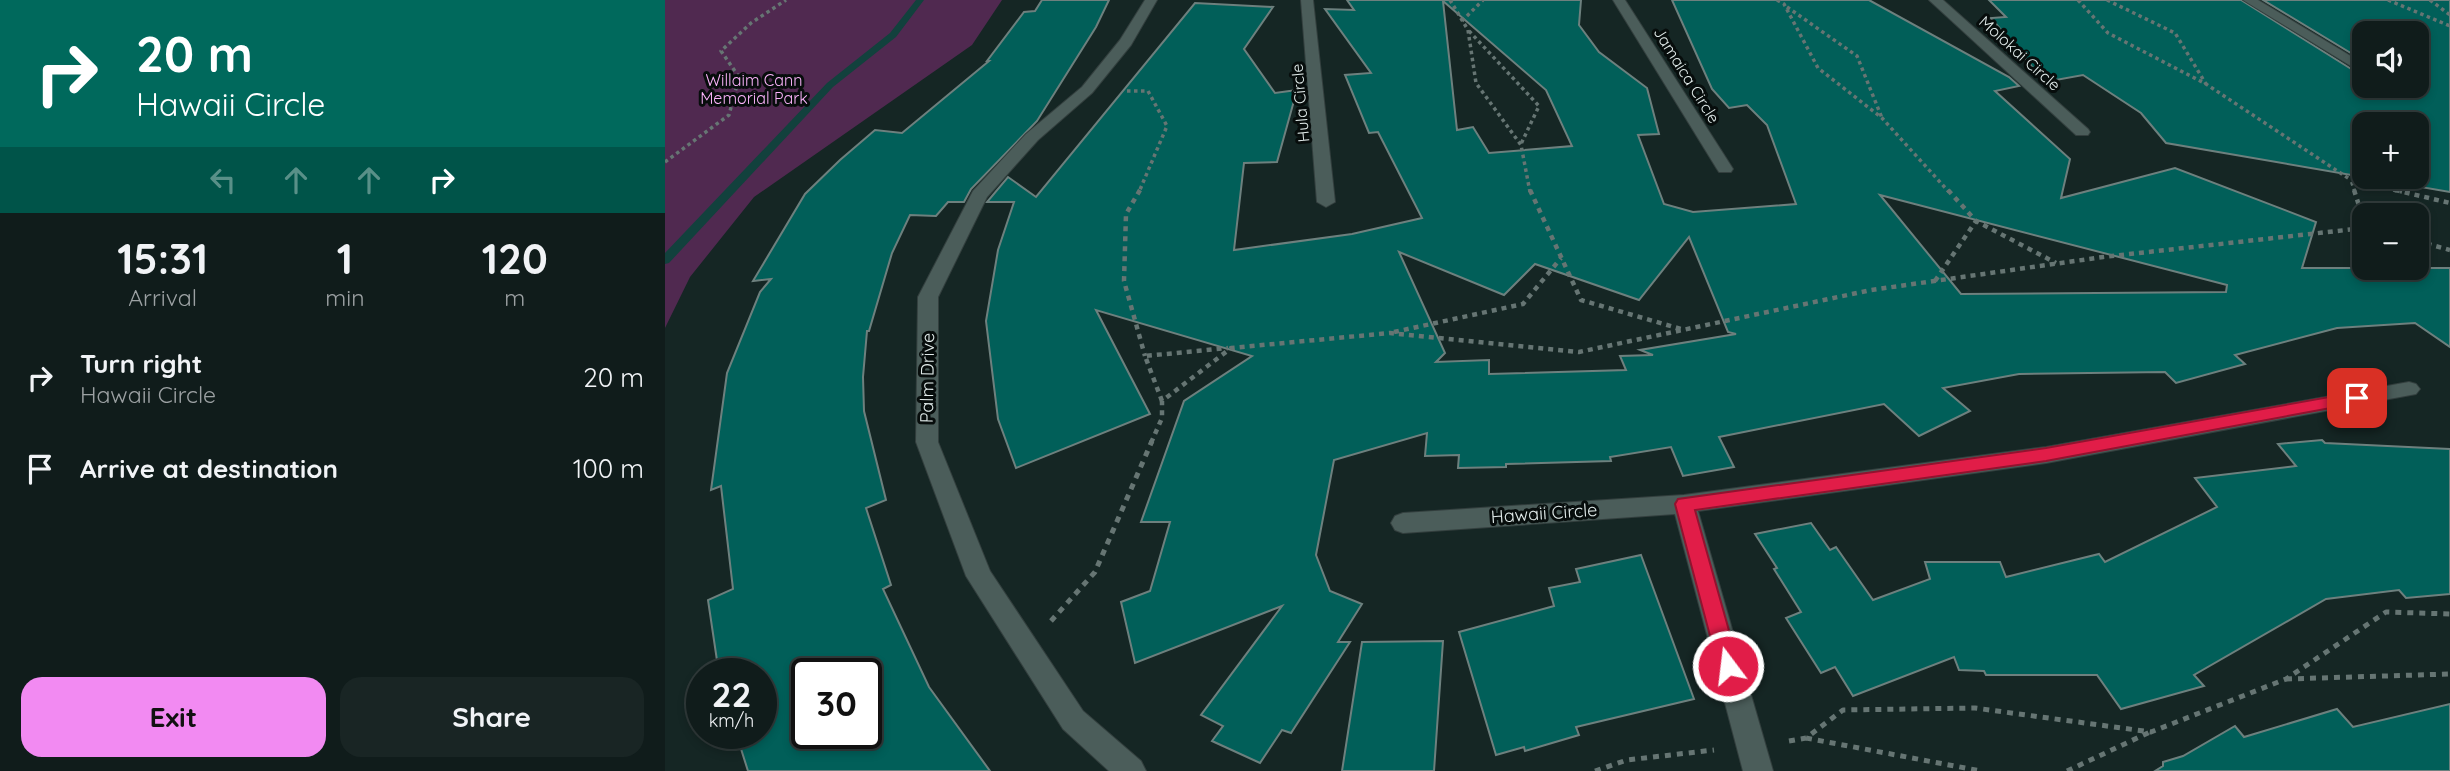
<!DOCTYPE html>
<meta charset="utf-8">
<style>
:root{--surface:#101c1b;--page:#192524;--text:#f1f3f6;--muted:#9ca1a3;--line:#303a3a;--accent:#f28af2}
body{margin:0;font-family:Quicksand,sans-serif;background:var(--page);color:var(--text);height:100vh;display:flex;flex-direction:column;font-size:26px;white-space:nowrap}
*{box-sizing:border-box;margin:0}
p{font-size:23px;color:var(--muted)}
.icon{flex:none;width:38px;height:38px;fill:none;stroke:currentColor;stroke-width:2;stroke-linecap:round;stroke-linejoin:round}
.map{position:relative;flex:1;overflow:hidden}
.drawer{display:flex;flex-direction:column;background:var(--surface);width:665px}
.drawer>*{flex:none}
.banner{background:#00695c;color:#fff;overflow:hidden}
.fabs{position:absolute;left:1687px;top:21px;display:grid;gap:14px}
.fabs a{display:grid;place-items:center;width:77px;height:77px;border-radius:14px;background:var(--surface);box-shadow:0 4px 10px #0003,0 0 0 2px var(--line);font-size:35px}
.speed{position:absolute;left:21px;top:658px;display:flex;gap:14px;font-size:35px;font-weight:700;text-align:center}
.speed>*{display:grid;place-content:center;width:91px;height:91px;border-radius:50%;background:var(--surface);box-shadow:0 4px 10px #0003,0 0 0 2px var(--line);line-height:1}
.speed small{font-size:18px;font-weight:400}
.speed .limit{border:4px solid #111;border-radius:10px;background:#fff;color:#111}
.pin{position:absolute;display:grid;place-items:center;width:60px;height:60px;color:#fff;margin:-30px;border-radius:14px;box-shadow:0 4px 10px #0006}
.me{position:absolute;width:77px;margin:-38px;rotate:345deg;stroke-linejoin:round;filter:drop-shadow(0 0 5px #0008)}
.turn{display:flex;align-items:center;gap:24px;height:147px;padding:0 21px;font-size:32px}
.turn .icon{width:91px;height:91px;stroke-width:2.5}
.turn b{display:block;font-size:49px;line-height:60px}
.lanes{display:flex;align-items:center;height:66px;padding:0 21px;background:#0003;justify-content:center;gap:35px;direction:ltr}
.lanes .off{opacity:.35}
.eta{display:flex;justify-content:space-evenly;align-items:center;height:119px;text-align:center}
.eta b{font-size:42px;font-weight:800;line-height:49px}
.primary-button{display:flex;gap:14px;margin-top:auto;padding:14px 21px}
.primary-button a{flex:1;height:80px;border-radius:21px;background:var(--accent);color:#111;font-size:28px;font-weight:800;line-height:80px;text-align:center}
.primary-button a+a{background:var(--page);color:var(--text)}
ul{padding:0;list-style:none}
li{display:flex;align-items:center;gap:21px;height:91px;padding:0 21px}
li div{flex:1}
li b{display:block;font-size:26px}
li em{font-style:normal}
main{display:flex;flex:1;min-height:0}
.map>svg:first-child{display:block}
.green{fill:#502950}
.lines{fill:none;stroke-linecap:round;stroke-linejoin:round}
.stream{fill:#12413d;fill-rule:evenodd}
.building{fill:#015f59;stroke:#6d807e;stroke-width:2;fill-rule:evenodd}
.minor-casing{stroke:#333f3e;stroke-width:2}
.path-far2{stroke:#667573;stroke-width:3.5;stroke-dasharray:3.5 3.5;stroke-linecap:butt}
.path-far1{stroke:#667573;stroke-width:4.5;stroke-dasharray:5 5;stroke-linecap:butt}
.path{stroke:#667573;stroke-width:5;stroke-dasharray:6 6;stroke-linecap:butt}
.minor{fill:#4b5d5a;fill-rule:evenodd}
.route{fill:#e11d48;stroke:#92132f;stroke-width:2}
.labels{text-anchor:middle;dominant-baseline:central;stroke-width:6;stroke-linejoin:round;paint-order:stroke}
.far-street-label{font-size:16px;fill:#e1ebea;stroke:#070d0c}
.far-park-label{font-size:16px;fill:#fdb4fc;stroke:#070d0c}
.street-label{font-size:18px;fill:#e1ebea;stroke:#070d0c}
</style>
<main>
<section class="drawer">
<div class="banner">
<div class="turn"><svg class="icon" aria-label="right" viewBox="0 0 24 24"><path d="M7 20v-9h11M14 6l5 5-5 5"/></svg><div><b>20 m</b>Hawaii Circle</div></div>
<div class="lanes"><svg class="icon off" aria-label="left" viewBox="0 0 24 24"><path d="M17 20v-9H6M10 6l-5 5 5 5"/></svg><svg class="icon off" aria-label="ahead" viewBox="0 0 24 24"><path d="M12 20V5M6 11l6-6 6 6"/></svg><svg class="icon off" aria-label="ahead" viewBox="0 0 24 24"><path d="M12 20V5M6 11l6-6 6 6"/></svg><svg class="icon" aria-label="right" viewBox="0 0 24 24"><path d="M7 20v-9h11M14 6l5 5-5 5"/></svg></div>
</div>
<div class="eta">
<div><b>15:31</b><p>Arrival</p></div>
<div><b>1</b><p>min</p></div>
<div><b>120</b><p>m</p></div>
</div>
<ul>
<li><svg class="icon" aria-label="right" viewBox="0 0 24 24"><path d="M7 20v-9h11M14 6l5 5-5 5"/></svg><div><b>Turn right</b><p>Hawaii Circle</p></div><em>20 m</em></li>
<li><svg class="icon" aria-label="arrive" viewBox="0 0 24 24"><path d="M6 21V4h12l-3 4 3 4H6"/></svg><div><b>Arrive at destination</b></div><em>100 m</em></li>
</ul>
<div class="primary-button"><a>Exit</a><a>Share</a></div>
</section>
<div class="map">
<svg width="1785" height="771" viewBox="0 0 1785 771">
<rect width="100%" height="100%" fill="#152624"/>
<polygon class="green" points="0,0 337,0 307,45 89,197 25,277 0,328"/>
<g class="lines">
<polygon class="stream" points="251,0 259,0 231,37 168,87 4,263 0,264 0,253 162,83 225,33"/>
</g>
<g class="building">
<path d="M377,0H444L431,27L372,121L306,189L299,202H283L271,216L245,215L227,253L204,331H202L198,377L199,411L221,500L201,508L226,585L218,589L264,687L325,771H83L71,733H96V674H54L43,600L68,589L56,486L46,490L62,373L95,292L106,279L88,281L140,194L175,160L210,130L237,133L324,61H322L359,12L370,11ZM142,674H201V733H142Z"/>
<path d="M682,0H916L914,25L934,52L982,88L994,134L973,135L999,204L1028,212L1131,204L1102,125L1082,105L1064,108L1047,89L1007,0H1204L1344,77L1354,86L1330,91L1405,159L1396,198L1510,168L1651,222L1637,268H1785V347L1750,323L1672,328L1570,355L1580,364L1511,383L1500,372L1354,374L1278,388L1305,411L1254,436L1219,404L1054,437L1069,467L1018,476L1006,447L945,457L946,461L841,464V467L793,468L794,455L760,456L762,433L669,460L651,555L665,591L697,604L673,642H685L626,733L617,730L595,763L547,741L558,726L536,715L617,606L470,663L456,602L485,591L505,522H476L519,401L587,356L431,310L485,414L351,468L333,419L321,321L333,250L349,202H322L343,177L371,197L530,3L608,7L579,49L610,93L632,90L612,162L579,163L569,250L687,234L757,218L713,132L704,133L680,75L706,73L660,9L689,10ZM778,1L881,90L907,146L824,153L808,127L792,130ZM1215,195L1562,285L1561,292L1296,294ZM1024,237L1063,332L1071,334L975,350L988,355L955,356L961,370L824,374V360L771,362L780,353L734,252L839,295L870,264L974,300Z"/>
<path d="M1324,0H1576L1699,77V86H1716L1727,93L1735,86H1752V33H1699V61L1598,0H1785V192L1501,143L1476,113L1418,75L1380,82L1326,18L1341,17ZM1699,124H1752V177H1699Z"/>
<polygon points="1657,440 1660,443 1785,449 1785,594 1741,598 1734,590 1661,599 1529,675 1539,686 1456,709 1432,675 1321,675 1319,671 1294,670 1289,657 1188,696 1170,667 1156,673 1121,618 1136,612 1109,569 1112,568 1090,534 1146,523 1165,550 1171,547 1208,600 1265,579 1260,562 1335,562 1341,577 1434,554 1440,562 1552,507 1530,478 1631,466 1613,444"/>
<polygon points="976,555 1029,699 911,727 914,735 860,751 859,747 831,755 794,632 889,606 884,588 915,582 911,569"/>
<polygon points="778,641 769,771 677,771 697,642"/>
<polygon points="1785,704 1785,771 1490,771 1498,766 1498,762 1518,756 1570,726 1579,737 1672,709 1688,727"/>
</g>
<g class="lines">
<defs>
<g id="minor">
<polygon points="480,0 492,0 466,45 427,93 373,140 322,197 273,297 273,442 325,571 418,711 476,761 481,771 444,771 398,729 301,576 251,442 253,297 308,191 361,134 417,87 455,40"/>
<polygon points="636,0 648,0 670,202 661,207 652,202"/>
<polygon points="948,0 960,0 1068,169 1066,172 1054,172 1052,169"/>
<polygon points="1264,0 1278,0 1423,129 1425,132 1423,135 1411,135"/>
<polygon points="1578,0 1593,0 1699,64 1699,74"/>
<polygon points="1718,86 1732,86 1733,87 1726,91"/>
<polygon points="1744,382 1751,384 1755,389 1751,394 1381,463 1033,511 1108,771 1078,771 1010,514 738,533 730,530 726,523 730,516 738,513 1019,495 1381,447"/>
</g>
</defs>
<use href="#minor" class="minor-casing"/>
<g class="path-far2">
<polyline points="785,0 803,30 811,83 856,145 865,192"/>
<polyline points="1112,0 1119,4 1153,68 1217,118 1284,192"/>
<polyline points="1413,0 1443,33 1541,84 1686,180"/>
<polyline points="1442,0 1510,33 1541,84"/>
<polyline points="1723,0 1785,26"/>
<polyline points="1765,0 1785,15"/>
<polyline points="1122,7 1192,56 1217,118"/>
<polyline points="797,21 818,0"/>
<polyline points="804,31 874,106 856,144"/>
<polyline points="462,91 483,91 502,126 474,192"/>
<polyline points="0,162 64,115 74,77 56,51 86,23 121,0"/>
<polyline points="1690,192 1686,180 1737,192"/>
</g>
<g class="path-far1">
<polyline points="475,190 461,214 459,281 480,356"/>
<polyline points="865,190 916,300 1016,329"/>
<polyline points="1283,190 1311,221 1391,263"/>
<polyline points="1689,190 1699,221"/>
<polyline points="1730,190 1785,203"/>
<polyline points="1752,241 1785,250"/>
<polyline points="1270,281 1311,221"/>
<polyline points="729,332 858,304 896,258"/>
<polyline points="497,401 480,356 563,348"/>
<polyline points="486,443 497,418 497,401 566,348 725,333 914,352 1206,290 1438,257 1699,228"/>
</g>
<g class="path">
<polyline points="386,621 430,572 487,441"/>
<polyline points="1621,679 1785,674"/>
<polyline points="1141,738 1316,771"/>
<polyline points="1124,741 1141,738 1178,710 1310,708 1486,732 1621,679 1721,612 1785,614"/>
<polyline points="930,771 962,760 1049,750"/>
<polyline points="1402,771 1485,732"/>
</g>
<use href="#minor" class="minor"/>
</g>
<polygon class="route" points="1692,392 1700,398 1698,402 1381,461 1030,510 1074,666 1071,672 1063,675 1056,672 1053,666 1010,504 1013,499 1381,448"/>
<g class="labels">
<g class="far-street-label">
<text transform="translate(1355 53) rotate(42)">Molokai Circle</text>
<text transform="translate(1022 75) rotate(58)">Jamaica Circle</text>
<text transform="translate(635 103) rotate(-95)">Hula Circle</text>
</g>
<g class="far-park-label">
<text x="89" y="80">Willaim Cann<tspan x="89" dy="18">Memorial Park</tspan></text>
</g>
<g class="street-label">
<text transform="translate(262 378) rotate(-89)">Palm Drive</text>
<text transform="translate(879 513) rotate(-4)">Hawaii Circle</text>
</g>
</g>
</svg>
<div class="fabs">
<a><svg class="icon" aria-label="sound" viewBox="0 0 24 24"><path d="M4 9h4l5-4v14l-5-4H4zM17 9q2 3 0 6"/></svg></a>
<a>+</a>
<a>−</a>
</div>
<div class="speed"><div>22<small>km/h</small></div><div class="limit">30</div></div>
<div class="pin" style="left:1692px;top:398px;background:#d93025"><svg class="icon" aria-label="arrive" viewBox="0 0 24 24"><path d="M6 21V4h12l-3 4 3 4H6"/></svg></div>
<svg class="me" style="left:1063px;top:666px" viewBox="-20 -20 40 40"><circle r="17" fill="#e11d48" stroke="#fff" stroke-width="3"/><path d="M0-11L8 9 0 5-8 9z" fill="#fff"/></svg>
</div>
</main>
